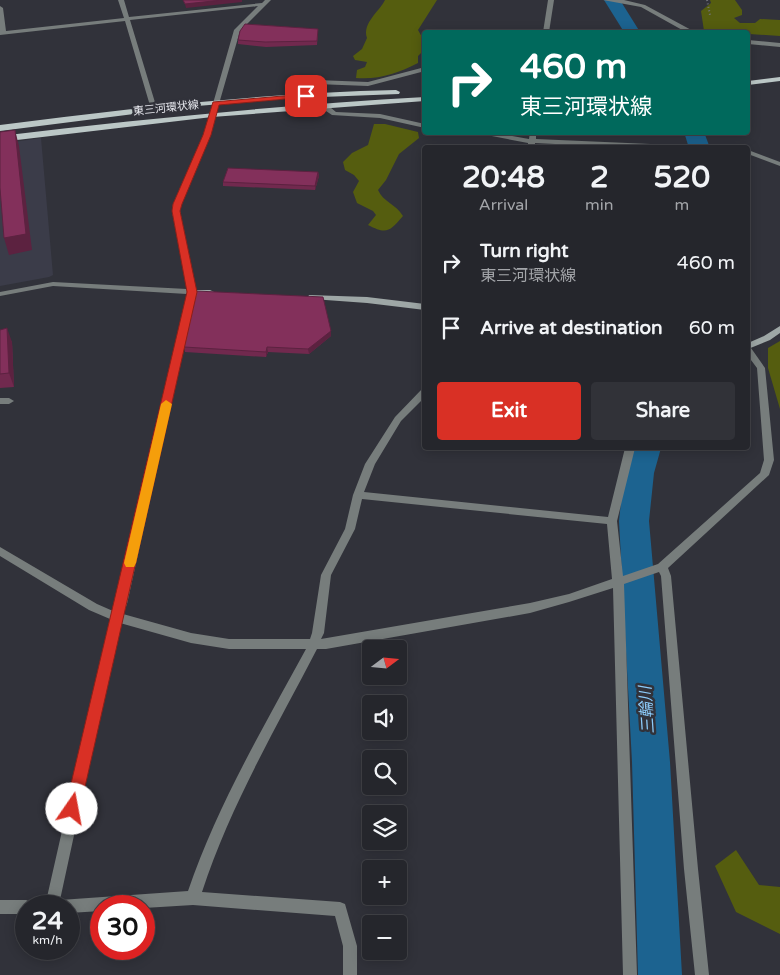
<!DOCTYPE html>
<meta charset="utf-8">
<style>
:root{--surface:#25262c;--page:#313238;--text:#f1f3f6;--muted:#a3a5a9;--line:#424348;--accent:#d93025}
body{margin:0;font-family:"Varela Round","Noto Sans JP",sans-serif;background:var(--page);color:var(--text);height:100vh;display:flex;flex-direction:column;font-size:19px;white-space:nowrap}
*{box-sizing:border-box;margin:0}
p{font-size:16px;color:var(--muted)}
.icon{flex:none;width:28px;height:28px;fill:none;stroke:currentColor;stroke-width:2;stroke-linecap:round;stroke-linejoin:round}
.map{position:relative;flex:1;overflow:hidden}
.side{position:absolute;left:422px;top:145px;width:328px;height:305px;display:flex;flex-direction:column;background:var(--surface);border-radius:5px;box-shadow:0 2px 12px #0003,0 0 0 1px var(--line)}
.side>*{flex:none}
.banner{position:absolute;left:422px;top:30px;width:328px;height:105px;border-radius:5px;box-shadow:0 2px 12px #0003,0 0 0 1px var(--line);background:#00695c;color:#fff;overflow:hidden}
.needle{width:32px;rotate:74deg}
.fabs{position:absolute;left:362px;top:640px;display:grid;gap:10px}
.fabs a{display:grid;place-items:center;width:45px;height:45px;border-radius:5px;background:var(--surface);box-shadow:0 2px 12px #0003,0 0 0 1px var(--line);font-size:25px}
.speed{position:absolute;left:15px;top:895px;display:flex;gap:10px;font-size:25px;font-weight:700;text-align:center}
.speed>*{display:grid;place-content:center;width:65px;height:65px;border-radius:50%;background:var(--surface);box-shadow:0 2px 12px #0003,0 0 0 1px var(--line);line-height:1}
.speed small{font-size:12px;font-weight:400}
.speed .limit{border:8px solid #d22;background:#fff;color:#111}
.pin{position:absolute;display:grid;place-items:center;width:42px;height:42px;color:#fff;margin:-21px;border-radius:10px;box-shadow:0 2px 8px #0006}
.me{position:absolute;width:55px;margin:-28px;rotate:12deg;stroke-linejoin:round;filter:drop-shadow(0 0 4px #0008)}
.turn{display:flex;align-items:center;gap:18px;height:105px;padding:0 15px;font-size:22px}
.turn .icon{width:65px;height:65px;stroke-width:2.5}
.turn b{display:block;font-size:35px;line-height:42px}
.eta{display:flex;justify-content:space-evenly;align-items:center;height:85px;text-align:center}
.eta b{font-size:30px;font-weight:800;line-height:35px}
.primary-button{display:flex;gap:10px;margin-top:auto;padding:10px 15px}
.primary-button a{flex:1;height:58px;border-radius:5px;background:var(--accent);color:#fff;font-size:20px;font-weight:800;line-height:58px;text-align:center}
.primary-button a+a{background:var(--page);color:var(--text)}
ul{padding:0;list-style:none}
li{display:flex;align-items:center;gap:15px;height:65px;padding:0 15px}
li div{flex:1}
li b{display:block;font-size:19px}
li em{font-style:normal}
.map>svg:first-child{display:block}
.built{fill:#3b3c49}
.green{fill:#555d0f}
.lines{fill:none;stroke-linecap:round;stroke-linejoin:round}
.river{fill:#1c6390;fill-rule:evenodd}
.path{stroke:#73747c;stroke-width:2;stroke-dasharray:1 2.5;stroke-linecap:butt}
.street{fill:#777d7c;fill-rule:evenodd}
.secondary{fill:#9ea7a6;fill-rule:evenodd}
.primary{fill:#bbc7c6;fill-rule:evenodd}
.wall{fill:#71294e}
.shaded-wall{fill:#5c2240}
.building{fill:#83305b;stroke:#5c2240}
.route{fill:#d93025;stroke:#8d1f18}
.slow{fill:#f59e0b}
.labels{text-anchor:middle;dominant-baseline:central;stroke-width:5;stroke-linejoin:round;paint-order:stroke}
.far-street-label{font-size:11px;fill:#e7e8ee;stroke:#31323a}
.near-water-label{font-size:16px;font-style:italic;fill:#8dccfb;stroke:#31323a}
</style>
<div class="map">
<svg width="780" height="975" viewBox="0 0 780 975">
<rect width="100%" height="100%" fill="#31323a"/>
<polygon class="built" points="41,138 53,275 49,277 0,286 0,144"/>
<g class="green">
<path d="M385,0H437L418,30L422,37L423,51L418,56V63C398,73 379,80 356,78L357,70L365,67L367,62L355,60L353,56L362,49L367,38C362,23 379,12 385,0Z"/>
<polygon points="710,0 735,0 742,10 742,15 734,18 740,23 755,23 760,19 780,20 780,36 704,31 701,11 711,3"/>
<path d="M374,124H385L418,132L419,138L399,154L386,180L378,190C383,202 396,204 403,216C390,231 387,235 368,225L376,215L373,211L357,203L353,192L359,181L354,175L345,170L343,162L352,153L368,145Z"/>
<polygon points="780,341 780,409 768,368 768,348"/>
<polygon points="736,850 759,885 780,887 780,934 736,912 715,866"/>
</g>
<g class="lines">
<g class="river">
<polygon points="604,0 620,0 640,32 624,32"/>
<polygon points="684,132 704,132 710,148 689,148"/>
<polygon points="633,448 661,448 654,473 649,521 670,762 682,975 638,975 632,762 619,521 624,473"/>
</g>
<polyline class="path" points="707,0 710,15"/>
<g class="street">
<path d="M118,0H124L129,17L262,3L265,0H271L240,31L210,135L181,204L180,211L196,292L127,604L123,614L191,633L229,639H310L312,633L321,575L345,529L353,495L365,464L395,417L422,389L425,388V397L401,421L375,464L364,492L608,517L625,448H635L617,521L623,576L658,564L760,473L764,460L757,368L748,356V347L751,348L765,368L774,460L769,475L668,568L671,576L698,869L709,975H695L684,869L661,576L659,572L624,584L637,975H623L613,588L569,602L530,613L326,649H317C276,728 230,806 202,892L340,902L345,904L357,946V975H343V946L335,916L193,905L144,908V906H101V911L69,913V906H45L110,619L89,610L0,556V547L97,604L113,611L187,294L53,286L0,296V292L53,282L187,289L172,211L173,204L204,135L234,30L258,6L130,20L157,109L154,111L151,109L125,21L0,35V6L3,8L6,31L124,18ZM362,499L607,524L612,579L569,594L530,603L321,639L324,633L331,575L355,529ZM120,623L191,643L229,649H306C263,728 217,806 188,891L60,900Z"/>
<polygon points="548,0 554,0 549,32 543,32"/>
<polygon points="603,0 624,0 645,5 695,32 684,31 641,7"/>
<polygon points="748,40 780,43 780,47 748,44"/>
<path d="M425,67V71L368,86L316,84C307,87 311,90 308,97L303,96L302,89L307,83L316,80L368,82Z"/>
<polygon points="325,103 336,112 380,114 425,124 425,128 380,118 332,115 326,111 322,105"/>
<polygon points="471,132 490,132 529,139 530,132 536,132 536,139 696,146 699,148 636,148 535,143 535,148 528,148 528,143"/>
<polygon points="748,150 780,162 780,166 748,154"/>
<polygon points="0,398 9,398 14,401 9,404 0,404"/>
<polygon points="0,900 26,900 31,902 33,906 26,906 26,914 0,914"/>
</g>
<g class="secondary">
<polygon points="189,290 210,290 214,292 210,294 189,294"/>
<polygon points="309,295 367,297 425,304 425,310 367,303 312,299 308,297"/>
<polygon points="780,326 780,333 770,340 748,349 748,343 764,336"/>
</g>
<g class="primary">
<polygon points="780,77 780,81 748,85 748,81"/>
<path d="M396,90L400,92L399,94L296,98L197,106L0,131V125C132,108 263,93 396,90Z"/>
<path d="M425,97V101L212,117L0,142V136C141,119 283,105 425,97Z"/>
</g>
</g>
<g class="wall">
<polygon points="318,29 317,45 266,47 238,44 238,40"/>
<polygon points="318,172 319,176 315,190 223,186 223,182"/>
<polygon points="0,330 12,342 14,387 0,388"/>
<polygon points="331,336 309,354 268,352 266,357 185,352 184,347"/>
</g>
<g class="shaded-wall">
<polygon points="222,0 242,0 242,2 186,8 185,4"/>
<polygon points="15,130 19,146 32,250 9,255 4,238"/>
<polygon points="318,172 319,176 315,190 315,186"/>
<polygon points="7,328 12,342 14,387 9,373"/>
<polygon points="331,331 331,336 309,354 308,349"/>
<polygon points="267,347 268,352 266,357 266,352"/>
</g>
<g class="building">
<polygon points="183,0 222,0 185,4"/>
<polygon points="245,24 318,29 317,41 265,42 238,40 240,31"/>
<polygon points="15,130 26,234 4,238 0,188 0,132"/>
<polygon points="228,168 318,172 315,186 223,182"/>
<polygon points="196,291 323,297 331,331 308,349 267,347 266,352 184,347"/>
<polygon points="7,328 9,373 0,374 0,330"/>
</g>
<polygon class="route" points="306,94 309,96 308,97 219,105 211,135 182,204 180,211 197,292 80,809 78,814 72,816 67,814 65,809 187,292 172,211 173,204 203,135 213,102"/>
<polygon class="slow" points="166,400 172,404 136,563 134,567 126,567 124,563 161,404"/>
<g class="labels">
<g class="far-street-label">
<text transform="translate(166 108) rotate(-6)">東三河環状線</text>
</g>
<g class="near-water-label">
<text transform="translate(647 710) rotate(-94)">三輪川</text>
</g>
</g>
</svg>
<div class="fabs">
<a><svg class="needle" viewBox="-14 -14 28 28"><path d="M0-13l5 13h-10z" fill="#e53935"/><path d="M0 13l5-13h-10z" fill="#a3a5a9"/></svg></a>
<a><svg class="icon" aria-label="sound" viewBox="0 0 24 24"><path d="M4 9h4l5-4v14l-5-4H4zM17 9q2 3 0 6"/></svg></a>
<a><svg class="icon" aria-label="search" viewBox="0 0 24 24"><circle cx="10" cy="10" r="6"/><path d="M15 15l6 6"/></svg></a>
<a><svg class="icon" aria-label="layers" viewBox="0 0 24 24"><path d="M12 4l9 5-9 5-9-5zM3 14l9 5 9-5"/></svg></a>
<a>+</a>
<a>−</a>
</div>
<div class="speed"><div>24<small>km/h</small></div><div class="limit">30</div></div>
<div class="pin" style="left:306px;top:96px;background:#d93025"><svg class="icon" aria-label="arrive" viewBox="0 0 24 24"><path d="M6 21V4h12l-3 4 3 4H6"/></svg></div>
<svg class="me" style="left:72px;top:809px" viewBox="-20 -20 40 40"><circle r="19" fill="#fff"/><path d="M0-13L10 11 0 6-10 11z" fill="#d93025"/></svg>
<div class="banner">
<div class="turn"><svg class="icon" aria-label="right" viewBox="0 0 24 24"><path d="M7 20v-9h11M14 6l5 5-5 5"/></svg><div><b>460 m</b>東三河環状線</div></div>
</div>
<section class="side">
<div class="eta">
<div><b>20:48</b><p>Arrival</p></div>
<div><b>2</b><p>min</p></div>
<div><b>520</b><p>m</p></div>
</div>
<ul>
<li><svg class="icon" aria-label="right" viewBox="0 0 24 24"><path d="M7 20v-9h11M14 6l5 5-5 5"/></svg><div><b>Turn right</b><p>東三河環状線</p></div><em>460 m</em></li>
<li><svg class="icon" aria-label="arrive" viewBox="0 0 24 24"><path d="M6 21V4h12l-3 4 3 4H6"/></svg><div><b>Arrive at destination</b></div><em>60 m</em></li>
</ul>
<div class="primary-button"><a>Exit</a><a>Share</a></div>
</section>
</div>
